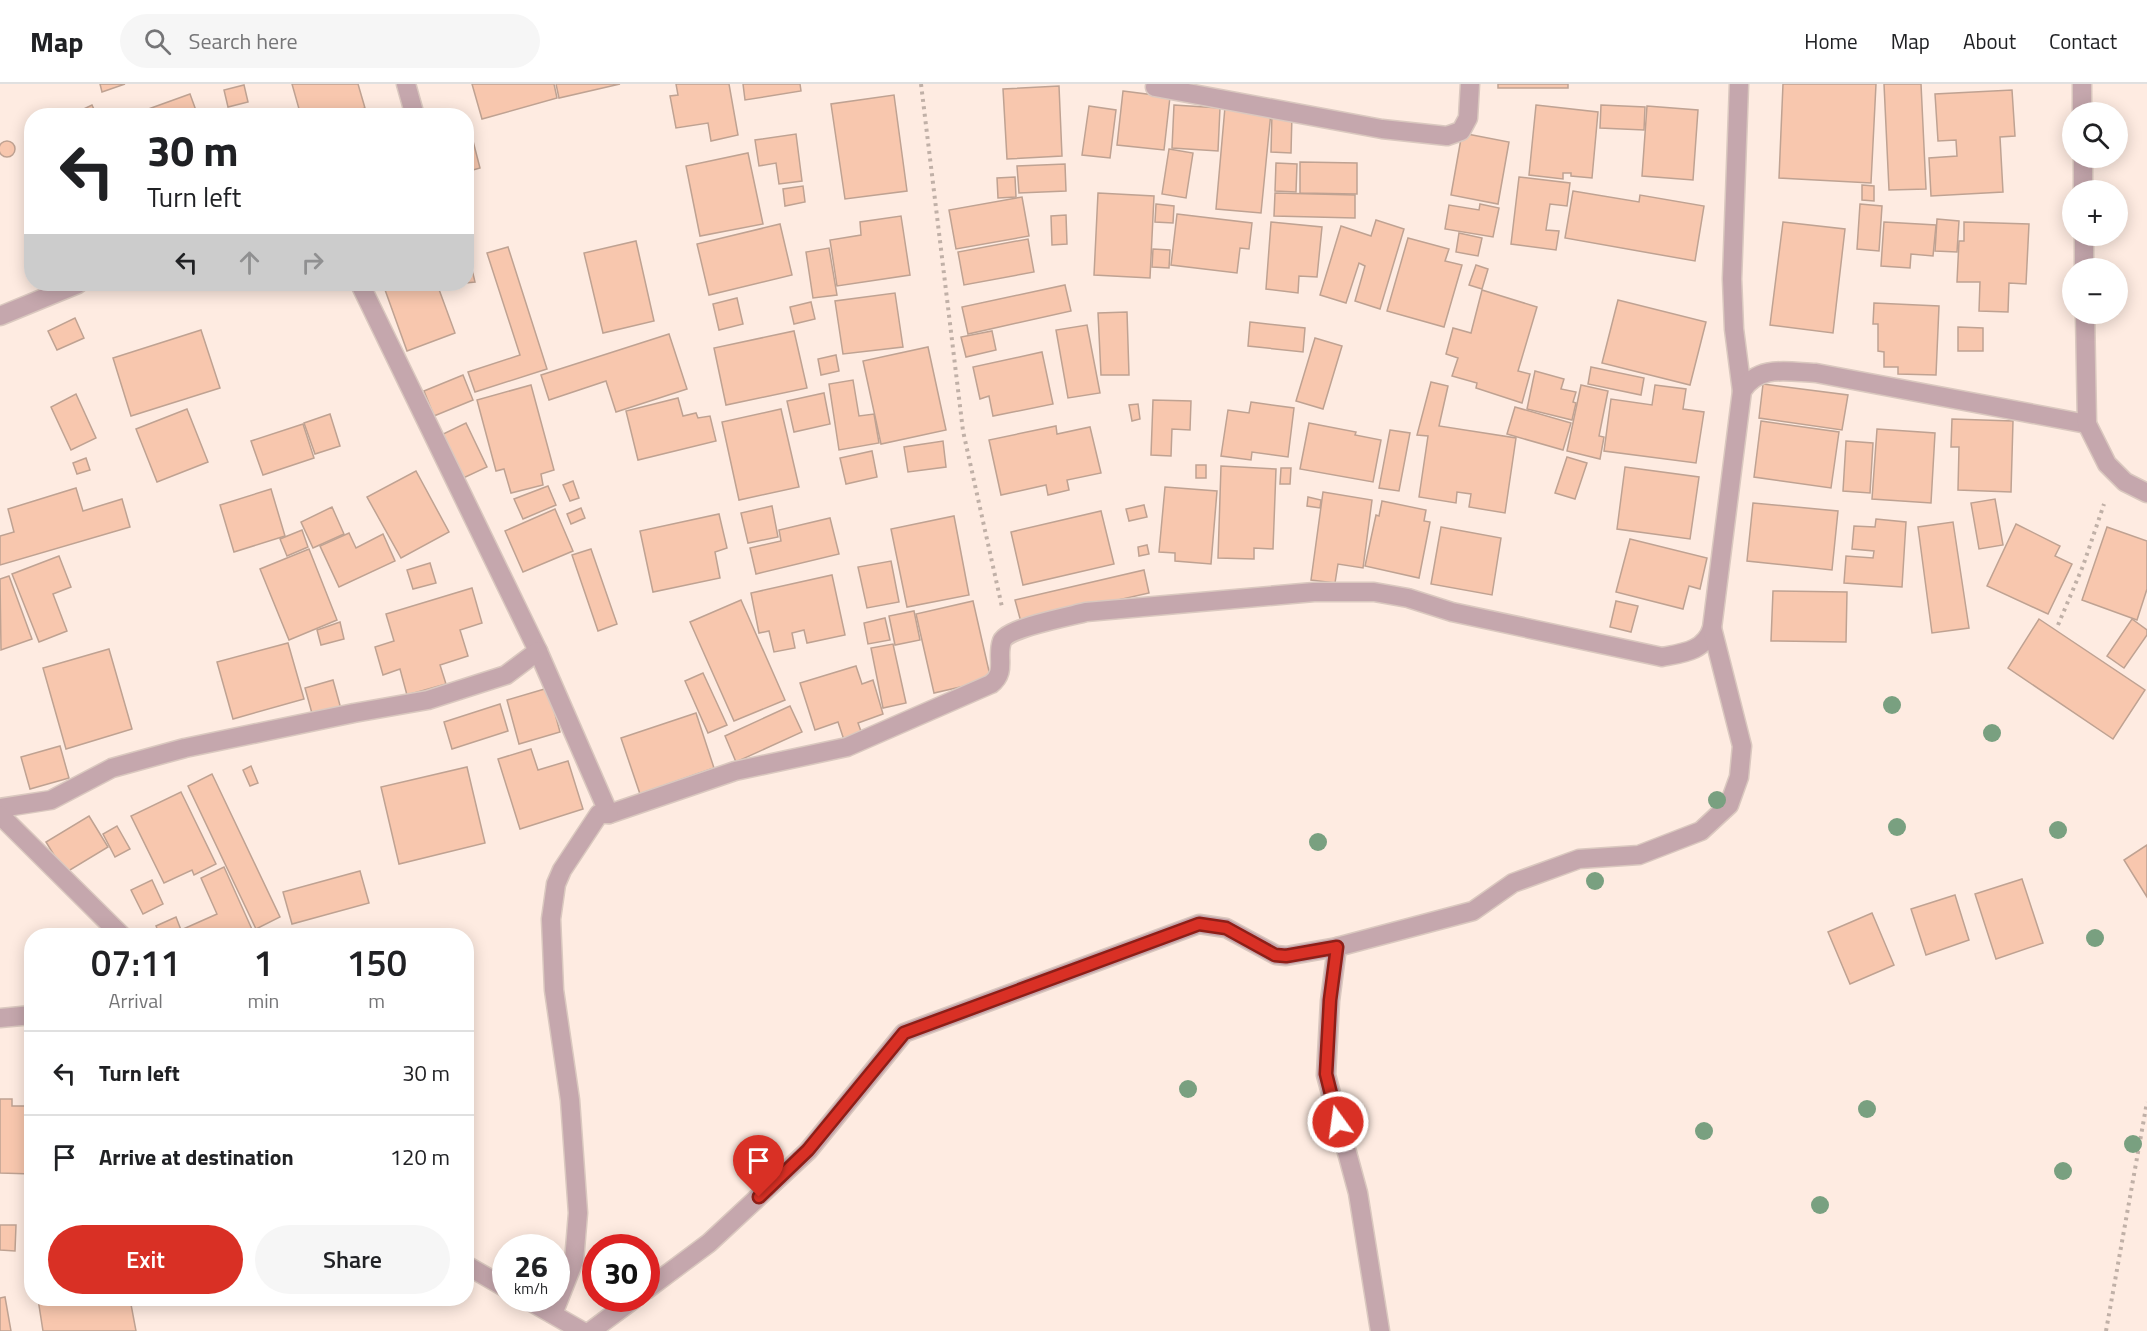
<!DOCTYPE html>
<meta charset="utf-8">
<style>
:root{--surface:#fff;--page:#f6f6f6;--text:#202124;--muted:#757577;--line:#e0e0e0;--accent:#d93025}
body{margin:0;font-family:"Titillium Web",sans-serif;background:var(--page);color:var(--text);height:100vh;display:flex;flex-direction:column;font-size:22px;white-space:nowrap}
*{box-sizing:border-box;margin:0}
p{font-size:20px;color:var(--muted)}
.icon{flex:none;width:33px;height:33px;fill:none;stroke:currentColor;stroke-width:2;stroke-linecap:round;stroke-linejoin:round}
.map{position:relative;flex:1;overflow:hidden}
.side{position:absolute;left:24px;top:844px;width:450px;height:378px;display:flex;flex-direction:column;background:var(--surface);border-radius:24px;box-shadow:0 3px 15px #0003}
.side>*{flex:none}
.guide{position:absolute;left:24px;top:24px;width:450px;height:183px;border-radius:24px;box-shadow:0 3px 15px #0003;background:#fff;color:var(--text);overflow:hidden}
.tools{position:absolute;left:2062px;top:18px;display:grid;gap:12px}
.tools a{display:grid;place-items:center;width:66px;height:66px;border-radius:50%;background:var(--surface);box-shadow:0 3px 15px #0003;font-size:30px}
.speed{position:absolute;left:492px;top:1150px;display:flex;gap:12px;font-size:30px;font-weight:700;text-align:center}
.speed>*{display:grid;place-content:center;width:78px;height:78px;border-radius:50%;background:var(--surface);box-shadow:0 3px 15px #0003;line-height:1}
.speed small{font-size:15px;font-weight:400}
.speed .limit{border:9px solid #d22;background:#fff;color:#111}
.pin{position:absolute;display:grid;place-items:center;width:51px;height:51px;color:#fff;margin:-62px -26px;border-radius:50% 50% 50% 0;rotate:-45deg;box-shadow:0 0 6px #0007}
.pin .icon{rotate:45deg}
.me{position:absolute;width:66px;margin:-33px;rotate:346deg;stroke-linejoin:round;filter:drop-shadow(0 0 4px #0008)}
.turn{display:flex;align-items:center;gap:21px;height:126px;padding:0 24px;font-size:27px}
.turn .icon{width:78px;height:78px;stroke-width:2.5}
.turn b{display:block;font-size:42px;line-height:51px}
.lanes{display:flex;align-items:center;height:57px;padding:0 24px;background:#0003;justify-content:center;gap:30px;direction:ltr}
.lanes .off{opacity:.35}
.eta{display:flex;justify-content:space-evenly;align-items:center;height:102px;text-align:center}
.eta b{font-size:36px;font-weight:600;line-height:42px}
.action{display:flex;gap:12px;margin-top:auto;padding:12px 24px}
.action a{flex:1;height:69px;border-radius:36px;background:var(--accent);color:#fff;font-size:24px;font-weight:600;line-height:69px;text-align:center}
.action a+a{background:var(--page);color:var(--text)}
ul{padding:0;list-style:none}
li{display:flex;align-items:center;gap:18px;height:84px;padding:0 24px;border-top:2px solid var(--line)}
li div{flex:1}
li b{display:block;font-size:22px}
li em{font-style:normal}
header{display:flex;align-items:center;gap:36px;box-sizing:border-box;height:84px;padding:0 30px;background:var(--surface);border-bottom:2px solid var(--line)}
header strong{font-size:28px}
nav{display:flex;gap:33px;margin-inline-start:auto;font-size:21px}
.search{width:420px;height:54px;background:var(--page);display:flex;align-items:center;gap:15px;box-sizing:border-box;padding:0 21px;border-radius:33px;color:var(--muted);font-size:22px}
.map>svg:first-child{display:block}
.building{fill:#f8c7ae;stroke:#bfa292;stroke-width:1.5}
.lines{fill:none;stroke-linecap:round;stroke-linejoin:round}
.minor-casing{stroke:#dac8bf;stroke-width:21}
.path{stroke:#c0b0a7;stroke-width:4;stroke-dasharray:3 4.5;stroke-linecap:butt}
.minor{stroke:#c5a7ad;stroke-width:18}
.tree{fill:#79a080}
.route-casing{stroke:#8d1f18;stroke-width:15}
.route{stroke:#d93025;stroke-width:10}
</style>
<header>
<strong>Map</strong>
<div class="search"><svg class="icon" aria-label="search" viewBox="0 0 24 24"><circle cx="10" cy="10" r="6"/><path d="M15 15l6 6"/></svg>Search here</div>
<nav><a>Home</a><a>Map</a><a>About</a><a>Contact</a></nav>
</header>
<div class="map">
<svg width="2147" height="1247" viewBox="0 0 2147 1247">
<rect width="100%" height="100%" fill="#feebe1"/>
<g class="building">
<polygon points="100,0 125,0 102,8"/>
<polygon points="292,0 358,0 365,24 340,32 301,32"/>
<polygon points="472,0 554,0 557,14 482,35"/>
<polygon points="556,0 620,0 559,14"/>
<polygon points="676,0 729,0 738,51 711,57 708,39 676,44 670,12 678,11"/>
<polygon points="743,0 800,0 801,7 745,16"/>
<rect x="1498" y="0" width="70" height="4"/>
<polygon points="1783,0 1876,0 1871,99 1779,94"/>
<polygon points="1884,0 1921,0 1926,105 1889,106"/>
<polygon points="244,1 248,18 228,23 224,6"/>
<polygon points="1059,2 1062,72 1007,75 1003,5"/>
<polygon points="2012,6 2015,52 2000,53 2003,108 1931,112 1929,74 1957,72 1956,56 1938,57 1935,10"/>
<polygon points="1123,7 1170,13 1164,66 1117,61"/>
<polygon points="190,10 198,32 129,32"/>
<polygon points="894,11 907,107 845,115 831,20"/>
<polygon points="92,21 97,32 69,32"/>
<polygon points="1174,21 1220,24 1218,67 1172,64"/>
<polygon points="1536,21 1598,28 1592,94 1571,92 1571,89 1563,89 1563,95 1529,91"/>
<polygon points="1601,21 1645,23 1644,46 1600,44"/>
<polygon points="1089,22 1116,26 1110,74 1082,71"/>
<polygon points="1647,22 1698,26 1693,96 1642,92"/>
<polygon points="1225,23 1271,28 1261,129 1216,125"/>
<polygon points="1272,29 1292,30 1291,69 1271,68"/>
<polygon points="1462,49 1509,58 1498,120 1451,111"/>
<polygon points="796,50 802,97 779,100 776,79 759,82 755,56"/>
<circle cx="7" cy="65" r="8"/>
<polygon points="473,57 480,84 466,88 466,59"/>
<polygon points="1169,65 1193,69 1186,114 1162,110"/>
<polygon points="748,69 763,140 700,152 686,82"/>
<polygon points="1300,78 1357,79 1357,110 1300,109"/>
<polygon points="1276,79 1297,80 1296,108 1275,107"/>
<polygon points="1065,80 1066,107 1019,109 1017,82"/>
<polygon points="1015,93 1016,113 998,114 997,94"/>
<polygon points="1519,93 1570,99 1567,122 1550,120 1546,146 1559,147 1556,166 1511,160"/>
<polygon points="1862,101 1874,102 1874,117 1862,116"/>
<polygon points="803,102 805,118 785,122 783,105"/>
<polygon points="1573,107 1639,118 1640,111 1704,122 1695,177 1565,154"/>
<polygon points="1098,109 1154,112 1150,194 1094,191"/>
<polygon points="1275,109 1355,111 1355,134 1274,132"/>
<polygon points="1022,113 1029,152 956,165 949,126"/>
<polygon points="1156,120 1174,122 1173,139 1155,138"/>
<polygon points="1480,120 1499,124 1493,153 1445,145 1449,121 1479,126"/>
<polygon points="1860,120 1882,122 1879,167 1857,165"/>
<polygon points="1177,130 1252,139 1249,165 1240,164 1237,189 1171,181"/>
<polygon points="1066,131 1067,160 1052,161 1051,132"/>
<polygon points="901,132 910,191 837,202 830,156 861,151 860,138"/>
<polygon points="1937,135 1959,137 1957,168 1935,167"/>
<polygon points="1376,136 1404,145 1380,225 1355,217 1365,182 1359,179 1346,219 1320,211 1341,142 1371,152"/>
<polygon points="1271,138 1322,143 1317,193 1299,192 1298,209 1266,205"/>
<polygon points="1783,138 1845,145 1833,249 1770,241"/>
<polygon points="1884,138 1936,141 1933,172 1911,170 1910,184 1881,182"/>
<polygon points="1964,138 2029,140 2026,200 2009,199 2008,228 1979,227 1980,198 1957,198 1959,157 1964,157"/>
<polygon points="780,140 792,191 709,211 697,160"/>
<polygon points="1459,149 1482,154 1478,172 1456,168"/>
<polygon points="1408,154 1449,165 1445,177 1462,181 1444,243 1387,227"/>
<polygon points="1028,155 1034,188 964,201 958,168"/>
<polygon points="636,157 654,237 603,249 584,169"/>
<polygon points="508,163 547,285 475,308 468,288 520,271 487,169"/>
<polygon points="829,164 837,211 813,214 806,168"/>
<polygon points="1153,165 1170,166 1169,184 1152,183"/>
<polygon points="466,173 469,173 475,198 466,199"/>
<polygon points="1476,181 1488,185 1482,205 1469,201"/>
<polygon points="393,200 437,200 455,249 407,267 384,203"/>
<polygon points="1065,201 1071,227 968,250 962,223"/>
<polygon points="1482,206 1537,223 1518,287 1530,290 1522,319 1476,304 1477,299 1452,292 1458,274 1446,270 1453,244 1471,249"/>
<polygon points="895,209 903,263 843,270 835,217"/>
<polygon points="737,214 743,240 719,246 713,220"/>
<polygon points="1618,216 1706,238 1690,301 1602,279"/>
<polygon points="811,218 815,235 794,240 790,223"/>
<polygon points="1874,219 1939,222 1936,291 1898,290 1898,283 1884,283 1884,268 1878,267 1878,240 1873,240"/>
<polygon points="1127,228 1129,291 1101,291 1098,229"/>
<polygon points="75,234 84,254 57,266 48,247"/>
<polygon points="1250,238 1305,244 1303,268 1248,262"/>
<polygon points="1087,241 1100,309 1068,314 1056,246"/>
<polygon points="1958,243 1983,244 1983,267 1958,267"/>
<polygon points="201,246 220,304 131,332 113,274"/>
<polygon points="794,247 807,304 726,321 714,264"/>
<polygon points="992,247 996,266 966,273 961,253"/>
<polygon points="669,250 687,305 616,328 606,297 549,316 541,291"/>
<polygon points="1315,254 1342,262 1323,325 1296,317"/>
<polygon points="928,263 946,346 881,360 863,277"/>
<polygon points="1042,268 1053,320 993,332 989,312 980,315 973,283"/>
<polygon points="836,271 839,287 821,291 818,275"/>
<polygon points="1591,283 1644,294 1641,311 1588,300"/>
<polygon points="1535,287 1564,295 1561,305 1576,308 1573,318 1576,319 1572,336 1527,325"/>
<polygon points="463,291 473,316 434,332 424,307"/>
<polygon points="853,296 859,332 874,330 879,359 839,366 829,300"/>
<polygon points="1431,298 1448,302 1439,342 1516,354 1505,429 1469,423 1471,410 1457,408 1456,419 1419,413 1428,352 1417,351"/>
<polygon points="1763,300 1848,311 1842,346 1759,334"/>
<polygon points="531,301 554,386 541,390 543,401 511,409 504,385 496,387 477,316"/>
<polygon points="1581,301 1608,307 1599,352 1604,353 1600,375 1567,367"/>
<polygon points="1655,301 1686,305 1683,325 1704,328 1696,379 1604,367 1611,315 1652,321"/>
<polygon points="824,309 830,340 794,348 787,317"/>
<polygon points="76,310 96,354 71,366 51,323"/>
<polygon points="678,314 683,332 696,329 698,334 710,332 716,357 638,376 626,327"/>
<polygon points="1153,316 1191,317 1190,346 1172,345 1171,372 1151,371"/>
<polygon points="1251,318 1294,324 1288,373 1252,368 1251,376 1221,372 1228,326 1249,329"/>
<polygon points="1138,320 1140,335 1132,337 1129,321"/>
<polygon points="1515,323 1571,339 1563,366 1507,350"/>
<polygon points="187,325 208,378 157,398 136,345"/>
<polygon points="781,325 799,403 739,416 722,338"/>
<polygon points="330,330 340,362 315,370 304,339"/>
<polygon points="1952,335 2013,337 2011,408 1958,406 1959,363 1951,363"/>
<polygon points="1761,337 1839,348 1831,404 1754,393"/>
<polygon points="466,339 487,383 459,396 439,352"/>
<polygon points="1309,339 1356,348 1355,351 1381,356 1373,398 1300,385"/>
<polygon points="303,340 314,374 263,391 251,357"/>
<polygon points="1056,342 1057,350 1090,343 1101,389 1067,396 1069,406 1048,411 1046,401 1001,411 989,356"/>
<polygon points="1877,345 1935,349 1931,419 1872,415"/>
<polygon points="1390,346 1410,349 1399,407 1379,404"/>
<polygon points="943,357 946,383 908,388 904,363"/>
<polygon points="1846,357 1873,359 1870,409 1843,407"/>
<polygon points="872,367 877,393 846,400 840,374"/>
<polygon points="1567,373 1587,379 1575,415 1555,409"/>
<polygon points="86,374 90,386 77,390 73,379"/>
<rect x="1196" y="381" width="10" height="13"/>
<polygon points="1221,382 1276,385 1273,465 1254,464 1254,475 1218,474"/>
<polygon points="1625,383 1699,393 1690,455 1617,445"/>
<polygon points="1281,384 1291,384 1290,400 1280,400"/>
<polygon points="416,387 449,448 401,474 367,413"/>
<polygon points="573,397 579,414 570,417 563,401"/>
<polygon points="548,402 556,421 523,435 514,415"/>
<polygon points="1165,403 1217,407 1211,480 1175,477 1175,469 1159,468"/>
<polygon points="76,404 83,427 122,415 130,443 0,481 0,452 14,448 8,425"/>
<polygon points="271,405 285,452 234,468 220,421"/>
<polygon points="1323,408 1372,416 1363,484 1338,480 1335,499 1311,496"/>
<polygon points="1308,413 1321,416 1320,424 1307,422"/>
<polygon points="1995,415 2003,461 1979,465 1971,419"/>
<polygon points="1382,417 1426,426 1424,437 1430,438 1419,494 1365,482 1376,431 1379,432"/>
<polygon points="1753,419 1838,427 1832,486 1747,477"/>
<polygon points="1144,421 1147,433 1129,437 1126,425"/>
<polygon points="772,422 778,453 748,459 741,429"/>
<polygon points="332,423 344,450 313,464 301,438"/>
<polygon points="581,424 585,434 571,440 567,430"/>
<polygon points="555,425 573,467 523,488 505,447"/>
<polygon points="1101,427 1114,480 1023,501 1011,448"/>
<polygon points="719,430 727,464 715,468 720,494 653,508 640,447"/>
<polygon points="954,432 969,511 907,523 891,445"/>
<polygon points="830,434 839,470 756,490 750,464 781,457 779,446"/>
<polygon points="1876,435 1906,438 1902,503 1844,499 1846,472 1873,474 1874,467 1852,465 1854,442 1875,443"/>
<polygon points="1953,438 1969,544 1932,549 1918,443"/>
<polygon points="2016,440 2060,462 2055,472 2072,480 2048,530 1987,502"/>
<polygon points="1441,443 1501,454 1492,511 1431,500"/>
<polygon points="2107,443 2147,457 2147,505 2137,536 2082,516"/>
<polygon points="302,446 308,463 287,472 280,455"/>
<polygon points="349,449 356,464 383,450 395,477 339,503 320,462"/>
<polygon points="1630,455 1707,474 1700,505 1689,502 1683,525 1616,508"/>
<polygon points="1147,461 1149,470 1139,472 1138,463"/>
<polygon points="309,465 337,536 289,556 260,485"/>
<polygon points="591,465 617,540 598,547 572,471"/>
<polygon points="59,472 71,503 53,510 67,547 39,558 12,490"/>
<polygon points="891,477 899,518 867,524 858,483"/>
<polygon points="430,479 436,499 413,505 407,486"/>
<polygon points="1144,486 1149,509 1021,538 1015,516"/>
<polygon points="832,491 845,551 807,559 804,546 792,549 795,564 774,568 769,547 759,549 751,509"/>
<polygon points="9,492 32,555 1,566 0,495"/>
<polygon points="472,504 482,539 460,546 468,572 440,581 446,600 407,611 400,585 383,591 375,563 394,557 386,530"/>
<polygon points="1773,507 1847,508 1846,558 1771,557"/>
<polygon points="741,516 785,616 734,637 690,538"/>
<polygon points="973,517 991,596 934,609 916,530"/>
<polygon points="1616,517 1638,522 1631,548 1610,543"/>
<polygon points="914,527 920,556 895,561 889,532"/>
<polygon points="885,534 890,556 868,560 864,539"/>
<polygon points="2039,535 2145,606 2113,655 2008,584"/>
<polygon points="2132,535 2147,546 2147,551 2124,584 2107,572"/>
<polygon points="340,538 344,555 321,561 317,546"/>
<polygon points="288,559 304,615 233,635 217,578"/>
<polygon points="893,560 906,619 883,624 871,564"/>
<polygon points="109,565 132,645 66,665 43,584"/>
<polygon points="856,582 862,600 873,596 883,630 858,639 862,650 844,656 838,638 815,646 800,599"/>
<polygon points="703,589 727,641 708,649 685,597"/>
<polygon points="333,596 341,625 313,633 305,604"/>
<polygon points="548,604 560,648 519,660 507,616"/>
<polygon points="500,620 508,647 452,665 444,638"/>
<polygon points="790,622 802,648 736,678 725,652"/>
<polygon points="696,629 714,684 640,710 621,654"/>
<polygon points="60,662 69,694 30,705 21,673"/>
<polygon points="531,665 538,686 568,677 583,725 520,745 498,675"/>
<polygon points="251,682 258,699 250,702 243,686"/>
<polygon points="467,683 485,759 399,780 381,703"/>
<polygon points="212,690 280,833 256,845 188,702"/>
<polygon points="181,708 216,780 194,791 192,786 164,799 131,732"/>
<polygon points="89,732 108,763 65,789 46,758"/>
<polygon points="117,742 130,765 115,773 103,750"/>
<polygon points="2147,761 2147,813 2124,776"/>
<polygon points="224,783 255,852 160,852 156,842 176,833 181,846 217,830 201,794"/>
<polygon points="360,787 369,819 292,840 283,808"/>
<polygon points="2022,795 2043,859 1996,875 1975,810"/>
<polygon points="152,796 163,820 143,830 131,806"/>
<polygon points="1955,811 1969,856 1926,871 1911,825"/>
<polygon points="1872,829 1894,881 1850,900 1828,848"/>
<polygon points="0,1015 12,1015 12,1022 27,1022 25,1062 32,1062 32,1090 0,1089"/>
<polygon points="0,1141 16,1141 15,1167 0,1166"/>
<polygon points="5,1213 11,1247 0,1247 0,1214"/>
<polygon points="38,1215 130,1215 136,1247 43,1247"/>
</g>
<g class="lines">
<defs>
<g id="minor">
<polyline points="406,0 415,32"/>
<polyline points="1156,0 1155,3 1382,45 1447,52 1461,47 1468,34 1470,0"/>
<polyline points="1739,0 1732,195 1734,245 1742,307"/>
<polyline points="2082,0 2082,28"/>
<polyline points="2083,74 2083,106"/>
<polyline points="2084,152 2084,184"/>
<path d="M360,200L538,567L609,730L735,687L847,663L991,600C1007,588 996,573 1002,557C1007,544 1071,532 1086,528L1314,508H1374L1408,514L1452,528L1662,573C1683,569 1705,567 1712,544L1742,307C1758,280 1788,288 1816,289L2087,340"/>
<polyline points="2085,230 2087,340 2107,380 2125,398 2147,409"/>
<polyline points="0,232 78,200"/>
<polyline points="0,724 51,716 112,684 185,664 354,629 428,616 506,591 538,567"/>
<polyline points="0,731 122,852"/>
<polyline points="1337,863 1330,917 1326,991 1358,1109 1380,1247"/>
<polyline points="0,934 32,931"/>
<polyline points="466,1181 506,1204"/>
<polyline points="646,1206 709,1159 808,1067 904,949 1199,840 1226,844 1276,871 1286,872 1337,863 1473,827 1513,799 1579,775 1639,771 1701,747 1729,721 1739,693 1742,662 1712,544"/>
<polyline points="526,1215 582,1247"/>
<polyline points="553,1230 574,1177 578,1129 570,1016 554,906 551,835 556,800 562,786 599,730 609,730"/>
<polyline points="591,1247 634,1215"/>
</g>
</defs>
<use href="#minor" class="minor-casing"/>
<g class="path">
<polyline points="921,0 963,347 1002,523"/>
<polyline points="2058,541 2083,482 2104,420"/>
<polyline points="2106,1247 2147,1018"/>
</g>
<use href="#minor" class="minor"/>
</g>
<g class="tree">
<circle cx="1892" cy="621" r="9"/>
<circle cx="1992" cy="649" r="9"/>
<circle cx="1717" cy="716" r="9"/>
<circle cx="1897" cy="743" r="9"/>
<circle cx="2058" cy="746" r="9"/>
<circle cx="1318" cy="758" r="9"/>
<circle cx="1595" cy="797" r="9"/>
<circle cx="2095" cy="854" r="9"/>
<circle cx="1188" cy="1005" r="9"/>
<circle cx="1867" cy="1025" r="9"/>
<circle cx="1704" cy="1047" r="9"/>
<circle cx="2133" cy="1060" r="9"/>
<circle cx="2063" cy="1087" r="9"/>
<circle cx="1820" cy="1121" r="9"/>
</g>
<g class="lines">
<defs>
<polyline id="route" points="759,1113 808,1066 904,949 1199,840 1226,844 1275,871 1286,872 1337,863 1330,916 1326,990 1338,1038"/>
</defs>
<use href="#route" class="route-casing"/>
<use href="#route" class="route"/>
</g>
</svg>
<div class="tools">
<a><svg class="icon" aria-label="search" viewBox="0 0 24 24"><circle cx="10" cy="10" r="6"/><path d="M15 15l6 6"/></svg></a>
<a>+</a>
<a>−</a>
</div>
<div class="speed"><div>26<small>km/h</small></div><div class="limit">30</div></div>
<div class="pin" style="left:759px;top:1113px;background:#d93025"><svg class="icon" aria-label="arrive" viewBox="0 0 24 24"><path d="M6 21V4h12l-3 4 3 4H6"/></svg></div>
<svg class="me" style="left:1338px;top:1038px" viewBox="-20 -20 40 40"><circle r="17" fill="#d93025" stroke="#fff" stroke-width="3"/><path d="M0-11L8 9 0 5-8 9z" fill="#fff"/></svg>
<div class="guide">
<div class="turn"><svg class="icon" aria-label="left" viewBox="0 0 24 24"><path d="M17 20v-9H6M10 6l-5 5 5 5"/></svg><div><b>30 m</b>Turn left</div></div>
<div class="lanes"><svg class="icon" aria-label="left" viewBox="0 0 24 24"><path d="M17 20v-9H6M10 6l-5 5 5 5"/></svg><svg class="icon off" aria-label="ahead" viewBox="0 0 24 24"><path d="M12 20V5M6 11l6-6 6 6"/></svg><svg class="icon off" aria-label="right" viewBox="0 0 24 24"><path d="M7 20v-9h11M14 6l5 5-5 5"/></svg></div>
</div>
<section class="side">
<div class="eta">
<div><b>07:11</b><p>Arrival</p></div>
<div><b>1</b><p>min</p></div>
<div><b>150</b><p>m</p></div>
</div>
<ul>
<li><svg class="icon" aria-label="left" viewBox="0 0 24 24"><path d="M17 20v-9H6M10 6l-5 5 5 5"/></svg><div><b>Turn left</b></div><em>30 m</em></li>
<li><svg class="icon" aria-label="arrive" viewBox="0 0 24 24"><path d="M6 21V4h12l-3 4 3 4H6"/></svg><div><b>Arrive at destination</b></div><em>120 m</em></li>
</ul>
<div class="action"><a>Exit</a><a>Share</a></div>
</section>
</div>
